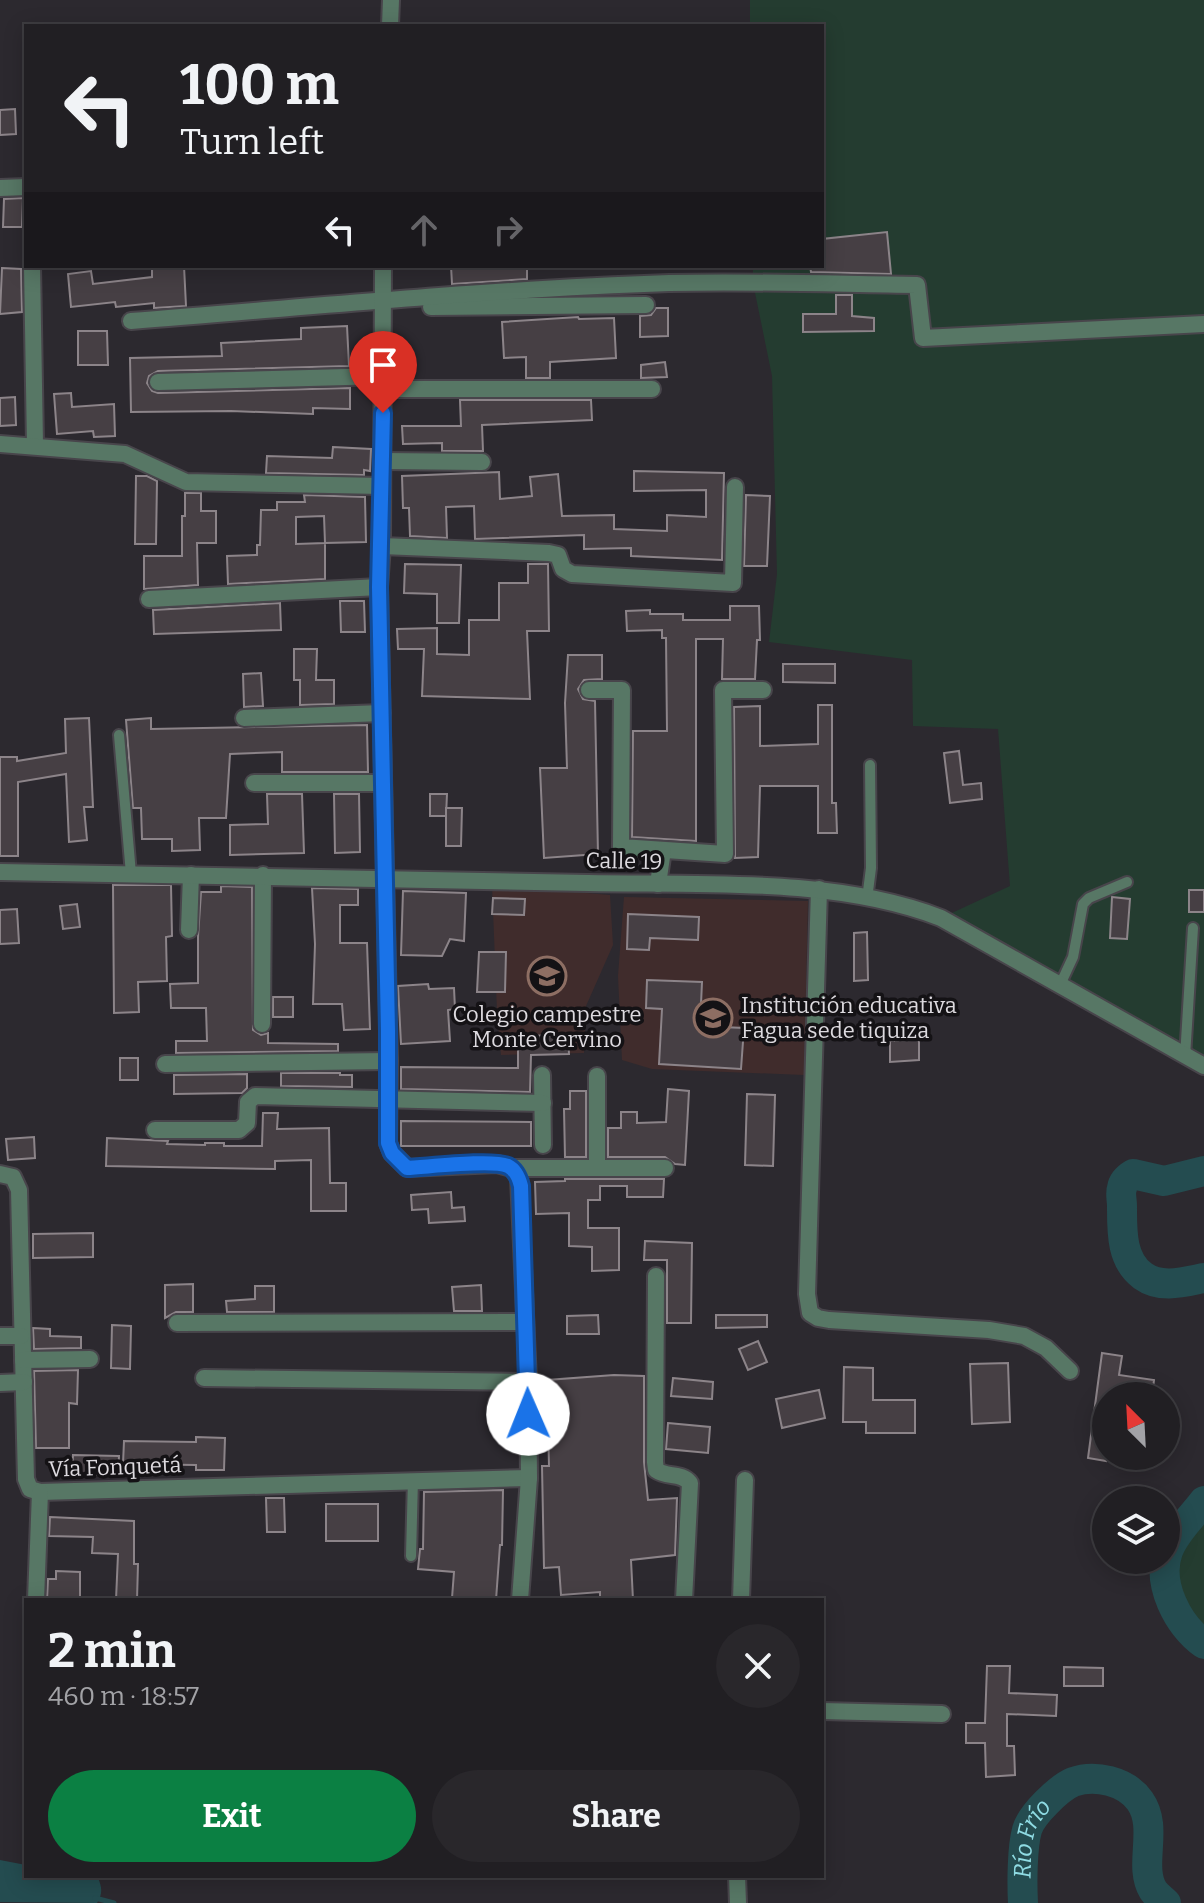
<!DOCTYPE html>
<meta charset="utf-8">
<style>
:root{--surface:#211f23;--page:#29272b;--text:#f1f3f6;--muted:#a2a2a6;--line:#3e3d41;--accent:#0b8043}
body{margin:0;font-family:Bitter,serif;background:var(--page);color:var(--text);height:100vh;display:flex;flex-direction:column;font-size:30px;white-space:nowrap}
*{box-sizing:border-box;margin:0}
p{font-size:26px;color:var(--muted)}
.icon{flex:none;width:44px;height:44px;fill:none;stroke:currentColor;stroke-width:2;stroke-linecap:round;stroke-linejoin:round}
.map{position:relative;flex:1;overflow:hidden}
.side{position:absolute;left:24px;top:1598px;width:800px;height:280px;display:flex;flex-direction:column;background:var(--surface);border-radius:0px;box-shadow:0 4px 20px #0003,0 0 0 2px var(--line)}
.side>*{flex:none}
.guide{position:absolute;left:24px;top:24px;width:800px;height:244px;border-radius:0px;box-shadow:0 4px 20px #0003,0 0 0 2px var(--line);background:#211f23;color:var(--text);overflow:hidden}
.needle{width:52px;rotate:336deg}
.buttons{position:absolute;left:1092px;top:1382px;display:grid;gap:16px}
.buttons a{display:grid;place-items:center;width:88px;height:88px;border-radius:50%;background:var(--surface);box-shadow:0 4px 20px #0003,0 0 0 2px var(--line);font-size:40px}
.pin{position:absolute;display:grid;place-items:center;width:68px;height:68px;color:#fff;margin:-82px -34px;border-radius:50% 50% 50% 0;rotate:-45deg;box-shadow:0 0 8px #0007}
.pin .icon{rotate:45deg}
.me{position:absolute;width:88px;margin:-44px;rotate:359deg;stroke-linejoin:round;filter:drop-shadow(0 0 6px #0008)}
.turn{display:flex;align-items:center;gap:28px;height:168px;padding:0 24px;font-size:36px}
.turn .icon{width:104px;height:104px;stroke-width:2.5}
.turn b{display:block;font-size:56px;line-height:68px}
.lanes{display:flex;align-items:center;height:76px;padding:0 24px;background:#0003;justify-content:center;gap:40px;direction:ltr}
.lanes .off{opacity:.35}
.round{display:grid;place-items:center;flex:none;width:84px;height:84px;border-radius:42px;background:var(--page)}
.overview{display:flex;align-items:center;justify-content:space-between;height:136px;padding:0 24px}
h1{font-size:48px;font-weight:700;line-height:60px}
.cta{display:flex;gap:16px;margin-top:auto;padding:16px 24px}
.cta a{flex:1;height:92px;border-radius:48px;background:var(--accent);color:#fff;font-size:32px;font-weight:700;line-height:92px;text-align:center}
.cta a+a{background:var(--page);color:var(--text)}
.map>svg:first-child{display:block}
.education{fill:#402c2c}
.green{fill:#243c30}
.water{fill:#244c50}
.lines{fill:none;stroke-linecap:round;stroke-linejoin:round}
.stream{stroke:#244c50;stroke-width:5}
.river{stroke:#244c50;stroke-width:30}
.building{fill:#463f44;stroke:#8c8489;stroke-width:2;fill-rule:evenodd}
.service-casing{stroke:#48454b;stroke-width:14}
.minor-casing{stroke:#48454b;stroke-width:20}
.tertiary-casing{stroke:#48454b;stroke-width:20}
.service{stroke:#577765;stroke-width:10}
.minor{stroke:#577765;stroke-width:16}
.tertiary{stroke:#577765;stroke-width:16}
.route-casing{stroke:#114b97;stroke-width:20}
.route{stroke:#1a73e8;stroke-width:14}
.labels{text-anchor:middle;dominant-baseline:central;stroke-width:7;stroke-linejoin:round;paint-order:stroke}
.street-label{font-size:22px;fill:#dddadf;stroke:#141215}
.poi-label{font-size:22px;fill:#dddadf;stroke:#141215;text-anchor:start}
.water-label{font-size:24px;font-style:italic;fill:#8fdbe3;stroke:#141215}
</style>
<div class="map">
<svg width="1204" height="1903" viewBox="0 0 1204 1903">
<rect width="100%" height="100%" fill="#2c292f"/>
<g class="education">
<polygon points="492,885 610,895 613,945 586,1006 584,1053 501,1055 497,1011"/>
<polygon points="624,897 808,901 804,1075 652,1069 622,1060 618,976"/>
</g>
<g class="green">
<polygon points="750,0 1204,0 1204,1066 941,918 1010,886 998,729 913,726 912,660 769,642 777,574 772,376 753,283 753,266 822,266 822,26 750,26"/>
<path d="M1204,1501V1644C1178,1625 1156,1584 1168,1551C1175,1532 1192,1517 1204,1501Z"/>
</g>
<path class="water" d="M0,1860L26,1865V1876L98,1878C102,1887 103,1894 97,1903L0,1902Z"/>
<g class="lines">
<polyline class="stream" points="95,1898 114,1903"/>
<g class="river">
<path d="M1204,1171L1164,1181L1133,1174C1128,1177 1123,1181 1122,1188C1120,1193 1122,1200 1122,1206C1122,1231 1121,1260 1143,1276C1161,1289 1184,1282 1204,1278"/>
<path d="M1204,1501C1192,1517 1175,1532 1168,1551C1156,1584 1178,1625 1204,1644"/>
<path id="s1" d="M1023,1903C1022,1884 1022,1848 1027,1830C1031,1815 1059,1788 1073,1782C1095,1774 1126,1781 1140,1801C1159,1828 1138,1865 1153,1890C1156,1895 1162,1899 1166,1903"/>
</g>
</g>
<g class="building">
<polygon points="15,109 16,134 0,135 0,110"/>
<polygon points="23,198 22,227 3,227 4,199"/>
<polygon points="887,232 891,274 811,272 810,266 822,266 822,239"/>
<polygon points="152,266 184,266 186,306 154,308 154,303 116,307 115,302 71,307 68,274 91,271 93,284 152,277"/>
<polygon points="451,266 527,266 527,279 452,284"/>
<polygon points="2,268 21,269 22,312 0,314"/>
<polygon points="836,295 852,295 852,316 874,318 874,331 803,332 803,314 836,314"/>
<polygon points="656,308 668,308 668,336 640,337 640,316 651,315"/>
<polygon points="578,317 579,319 614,318 616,358 550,362 550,378 526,378 526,357 504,358 502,322"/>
<polygon points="347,326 349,366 158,371 149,376 147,383 152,391 158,393 350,388 350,409 313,408 313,414 231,411 131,412 130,358 222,356 221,343 301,339 301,328"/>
<polygon points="78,331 107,331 108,365 78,365"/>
<polygon points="665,362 667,377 641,378 641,365"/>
<polygon points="71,393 72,407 114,404 115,436 94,437 93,431 57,434 54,394"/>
<polygon points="15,397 16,425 0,426 0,398"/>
<polygon points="460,400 591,400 592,420 482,425 483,451 442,451 442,443 403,444 402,426 461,426"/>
<polygon points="333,447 371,449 370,471 364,470 364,475 266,473 267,456 332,458"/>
<polygon points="634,471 724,473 722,560 631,556 631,548 584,549 584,535 475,539 474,506 446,507 447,538 410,536 409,508 403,508 402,476 499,472 500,499 532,496 530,477 558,474 562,516 614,515 614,529 667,531 667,515 706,517 706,490 634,491"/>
<polygon points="136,476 147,476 157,481 156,544 135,544"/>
<polygon points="185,493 201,493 201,511 216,511 216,543 197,543 198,585 144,589 144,556 182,556 182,516 185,516"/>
<path d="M304,495L365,497L366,542L325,543V579L228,584L227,556L257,555V545H260L261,510H277V502H305ZM324,516L325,543L296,544V517Z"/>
<polygon points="746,495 770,496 767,566 744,566"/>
<polygon points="405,564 461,565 459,623 437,623 437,594 404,593"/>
<polygon points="528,564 548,564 549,631 527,631 530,699 422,696 424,649 398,649 397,629 437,628 437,654 469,655 469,620 499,620 499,583 528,583"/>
<polygon points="340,601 364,601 365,632 341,632"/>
<polygon points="280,603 281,630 154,634 153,610"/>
<polygon points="730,606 759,606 760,640 757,640 755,679 722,679 723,639 696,639 696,841 632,837 633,731 667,731 666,638 662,638 662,630 627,631 626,611 650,610 650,614 683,614 683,620 730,620"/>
<polygon points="294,649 317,649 316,680 334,680 334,704 300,705 300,680 294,680"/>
<polygon points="568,655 602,655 602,679 584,680 578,689 583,699 595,701 598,854 544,858 540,768 567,768 565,703"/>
<polygon points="783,664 835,664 835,683 783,682"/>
<polygon points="261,673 263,706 244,707 243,674"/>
<polygon points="818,705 832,705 832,803 836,803 837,833 818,833 818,786 760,786 758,857 735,858 734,707 760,706 760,746 818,744"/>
<polygon points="89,718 93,807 84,807 87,840 69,842 66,774 18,782 18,856 0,856 0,757 17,757 17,761 66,753 65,719"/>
<polygon points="151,718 151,729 367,725 368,772 282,772 282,752 230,754 226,818 199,818 200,850 172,851 172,839 142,839 141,808 133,808 126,720"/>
<polygon points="959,751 963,785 981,783 982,799 950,803 944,753"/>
<polygon points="267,794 302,794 304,853 230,855 230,825 268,824"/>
<polygon points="334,794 359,794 360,852 335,853"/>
<polygon points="430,794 447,794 446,816 430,816"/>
<polygon points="446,808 462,808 461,846 446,846"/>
<polygon points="113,885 171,885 172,936 166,937 167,981 138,982 139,1012 114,1013"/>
<polygon points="221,886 252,887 253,1030 261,1035 268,1033 268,1043 338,1044 338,1051 176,1053 176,1041 207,1041 206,1008 171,1008 170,984 198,983 198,937 201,892 221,892"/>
<polygon points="312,888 358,889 358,905 340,905 340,943 367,943 370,1029 344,1030 342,1004 313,1004 315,944"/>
<rect x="1189" y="890" width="15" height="22"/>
<polygon points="403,891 466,893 464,941 450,939 442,956 401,955"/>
<polygon points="1112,897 1130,899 1127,939 1110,938"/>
<polygon points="493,898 525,899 524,915 492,914"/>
<polygon points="77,904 80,927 63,929 60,906"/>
<polygon points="17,909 19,943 0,944 0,910"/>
<polygon points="628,914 699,917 698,940 650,938 649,950 627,949"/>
<polygon points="867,932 868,980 854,981 854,933"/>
<polygon points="479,952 506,952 505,992 477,992"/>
<polygon points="647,980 702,982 700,1026 744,1028 741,1069 659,1064 662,1009 646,1008"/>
<polygon points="428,984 429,989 454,988 455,1009 448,1010 450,1041 401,1044 398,986"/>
<rect x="273" y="997" width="20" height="20"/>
<polygon points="568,1035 569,1054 531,1055 530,1092 401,1089 401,1067 518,1068 518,1036"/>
<polygon points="919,1040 919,1060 890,1062 890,1041"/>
<rect x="120" y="1058" width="18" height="22"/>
<polygon points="281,1073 340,1073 340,1075 352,1075 352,1087 281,1086"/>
<polygon points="247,1074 247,1088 242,1093 174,1094 174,1075"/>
<polygon points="668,1089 689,1091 685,1165 675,1164 665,1157 608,1157 608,1128 621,1128 621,1112 637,1112 637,1123 666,1122"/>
<polygon points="570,1091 586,1091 586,1157 565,1157 564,1109 570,1109"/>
<polygon points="747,1094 775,1095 773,1166 745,1165"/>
<polygon points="263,1113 278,1113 277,1129 329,1128 330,1183 346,1183 346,1211 311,1211 311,1160 275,1161 275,1169 106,1166 107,1138 168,1141 167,1144 205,1145 205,1143 224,1143 224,1146 262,1146"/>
<polygon points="401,1121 531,1122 531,1146 401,1146"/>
<polygon points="34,1137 35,1158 8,1160 6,1139"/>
<polygon points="565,1179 664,1179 663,1197 627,1197 627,1186 600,1186 600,1200 588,1200 588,1228 619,1228 619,1270 592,1271 592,1247 569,1246 569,1213 536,1214 535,1182 565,1181"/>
<polygon points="451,1192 452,1208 464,1207 465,1221 429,1223 428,1209 412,1210 411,1195"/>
<polygon points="93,1233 93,1257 33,1258 33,1234"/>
<polygon points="645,1241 692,1243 691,1323 667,1323 667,1260 644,1260"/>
<polygon points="193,1284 193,1312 176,1312 165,1318 165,1285"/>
<polygon points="481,1285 482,1311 454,1311 452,1287"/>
<polygon points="255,1286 274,1286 274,1312 227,1312 226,1301 255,1299"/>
<polygon points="598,1315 599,1334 567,1334 567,1316"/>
<polygon points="716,1315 767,1315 767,1327 716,1328"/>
<polygon points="112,1325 131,1326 130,1369 111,1368"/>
<polygon points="33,1328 50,1329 50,1336 81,1337 81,1348 34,1349"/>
<polygon points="758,1341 767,1362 748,1370 739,1349"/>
<polygon points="1102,1353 1122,1356 1119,1375 1154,1380 1152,1396 1106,1396 1106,1461 1088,1458"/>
<polygon points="1008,1363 1010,1422 972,1424 970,1364"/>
<polygon points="844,1367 873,1368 873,1400 915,1400 915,1433 866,1433 866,1422 843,1422"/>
<polygon points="78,1370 77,1404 69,1403 69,1448 36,1448 34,1371"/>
<polygon points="614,1375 644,1376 644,1462 648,1500 677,1498 675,1555 631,1560 633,1600 600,1600 600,1592 561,1595 559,1567 544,1568 542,1466 549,1466 547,1380"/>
<polygon points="673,1378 713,1382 712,1399 671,1396"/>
<polygon points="819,1390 825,1418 782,1428 776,1399"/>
<polygon points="668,1423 710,1427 708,1453 666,1449"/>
<polygon points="196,1437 225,1438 224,1470 196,1470 196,1465 123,1464 124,1441 196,1442"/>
<polygon points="73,1455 119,1456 118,1475 72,1474"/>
<polygon points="503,1490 502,1545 500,1545 496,1600 452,1598 454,1572 418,1569 420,1549 423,1549 424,1492"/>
<polygon points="266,1498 284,1498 285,1532 267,1532"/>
<rect x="326" y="1504" width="52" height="37"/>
<polygon points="50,1517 134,1521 134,1564 138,1564 137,1600 116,1600 118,1554 92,1553 93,1537 49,1536"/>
<polygon points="56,1571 80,1572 80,1600 47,1600 48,1579 56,1579"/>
<polygon points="987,1666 1010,1666 1009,1693 1057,1695 1056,1716 1007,1714 1007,1746 1014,1746 1015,1775 986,1777 985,1743 966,1743 966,1723 985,1723"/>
<polygon points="1064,1667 1103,1668 1103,1686 1064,1686"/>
</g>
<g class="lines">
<defs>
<g id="service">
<polyline points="119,735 131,874"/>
<polyline points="867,899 871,868 870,765"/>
<polyline points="1060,985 1073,957 1083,904 1089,898 1127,882"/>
<polyline points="1185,1057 1193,928"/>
<polyline points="411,1556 413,1479"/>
</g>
<g id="minor">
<polyline points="0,188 26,187"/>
<polyline points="32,266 35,445"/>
<polyline points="431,307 646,305"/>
<path d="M131,321C310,307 489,289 669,283C751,281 835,284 917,285L923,338L1204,324"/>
<polyline points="158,382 383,376"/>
<polyline points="383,389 652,389"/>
<polyline points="0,444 125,454 186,482 382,486"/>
<polyline points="383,461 482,462"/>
<polyline points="382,546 549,553 558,555 563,569 572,574 733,583 735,487"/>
<polyline points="149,599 379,587"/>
<polyline points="589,690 622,690 621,847 725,854 723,690 763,690"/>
<polyline points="244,718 382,713"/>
<polyline points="254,783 383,783"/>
<polyline points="658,884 663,850"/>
<polyline points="819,889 807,1294 810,1313 818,1318 829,1320 989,1330 1024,1336 1046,1348 1070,1371"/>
<polyline points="189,930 191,875"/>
<polyline points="262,1024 263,875"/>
<polyline points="165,1064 389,1061"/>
<polyline points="542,1075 543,1145"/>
<polyline points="597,1076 597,1168"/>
<polyline points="155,1130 239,1130 247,1123 248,1102 255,1096 543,1103"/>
<polyline points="512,1168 665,1168"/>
<polyline points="0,1174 13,1177 19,1190 26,1479 30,1489 40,1492 529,1478"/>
<path d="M656,1276L655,1462L656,1470C667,1478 681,1472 690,1483L684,1600"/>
<polyline points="177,1323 524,1322"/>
<polyline points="0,1336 21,1336"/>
<polyline points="23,1360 90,1359"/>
<polyline points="204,1378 528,1382"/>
<polyline points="0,1383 24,1382"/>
<polyline points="36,1600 40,1492"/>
<polyline points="741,1600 745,1480"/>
<polyline points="822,1711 942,1714"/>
</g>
<g id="tertiary">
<polyline points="390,26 391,0"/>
<polyline points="383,266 382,546 379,587 389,1061 388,1143 392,1153 407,1168 497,1164 512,1168 519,1177 528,1382 529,1478 520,1600"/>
<path d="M0,872C196,874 392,878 588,883C700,885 836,877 941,918L1204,1066"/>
<polyline points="737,1876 738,1903"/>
</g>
</defs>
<use href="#service" class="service-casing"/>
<use href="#minor" class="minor-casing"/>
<use href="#tertiary" class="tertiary-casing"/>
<use href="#service" class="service"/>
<use href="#minor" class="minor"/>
<use href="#tertiary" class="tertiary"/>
</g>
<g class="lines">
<defs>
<path id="route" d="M383,413L379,587L388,1031V1143L392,1153L407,1168C428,1167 492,1159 508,1166C516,1170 519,1178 521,1186L528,1414"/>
</defs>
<use href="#route" class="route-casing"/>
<use href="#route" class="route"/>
</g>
<defs>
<symbol id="school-ring" viewBox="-11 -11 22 22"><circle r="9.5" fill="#141215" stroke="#8d6e63" stroke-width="1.5"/><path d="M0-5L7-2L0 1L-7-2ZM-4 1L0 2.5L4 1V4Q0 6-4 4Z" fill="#8d6e63"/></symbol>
</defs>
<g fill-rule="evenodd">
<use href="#school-ring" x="525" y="954" width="44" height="44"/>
<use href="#school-ring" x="691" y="996" width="44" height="44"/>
</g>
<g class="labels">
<g class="street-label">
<text transform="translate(624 861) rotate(1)">Calle 19</text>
<text transform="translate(115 1467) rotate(-2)">Vía Fonquetá</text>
</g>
<g class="poi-label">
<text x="741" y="1005">Institución educativa<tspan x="741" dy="25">Fagua sede tiquiza</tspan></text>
<text x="547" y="1014" text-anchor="middle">Colegio campestre<tspan x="547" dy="25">Monte Cervino</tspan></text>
</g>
<g class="water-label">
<text stroke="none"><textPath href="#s1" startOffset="66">Río Frío</textPath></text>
</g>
</g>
</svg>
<div class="buttons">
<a><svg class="needle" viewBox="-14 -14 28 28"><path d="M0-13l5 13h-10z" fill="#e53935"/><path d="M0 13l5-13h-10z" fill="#a2a2a6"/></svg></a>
<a><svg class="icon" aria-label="layers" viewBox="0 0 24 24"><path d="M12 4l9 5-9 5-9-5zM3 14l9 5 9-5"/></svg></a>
</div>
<div class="pin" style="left:383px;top:413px;background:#d93025"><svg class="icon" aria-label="arrive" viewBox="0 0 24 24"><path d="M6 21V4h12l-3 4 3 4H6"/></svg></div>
<svg class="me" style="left:528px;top:1414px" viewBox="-20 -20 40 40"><circle r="19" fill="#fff"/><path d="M0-13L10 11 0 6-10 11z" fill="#1a73e8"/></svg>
<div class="guide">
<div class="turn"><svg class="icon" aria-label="left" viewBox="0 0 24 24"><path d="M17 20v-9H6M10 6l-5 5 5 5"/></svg><div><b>100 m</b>Turn left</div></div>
<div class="lanes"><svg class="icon" aria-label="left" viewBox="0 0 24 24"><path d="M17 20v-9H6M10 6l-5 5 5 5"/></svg><svg class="icon off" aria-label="ahead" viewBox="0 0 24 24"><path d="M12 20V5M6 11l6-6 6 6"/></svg><svg class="icon off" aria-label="right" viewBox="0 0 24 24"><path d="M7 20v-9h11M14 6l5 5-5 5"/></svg></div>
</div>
<section class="side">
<div class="overview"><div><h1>2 min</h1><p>460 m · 18:57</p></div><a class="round"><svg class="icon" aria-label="close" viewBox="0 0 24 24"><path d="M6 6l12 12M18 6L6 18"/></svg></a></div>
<div class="cta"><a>Exit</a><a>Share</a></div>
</section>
</div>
